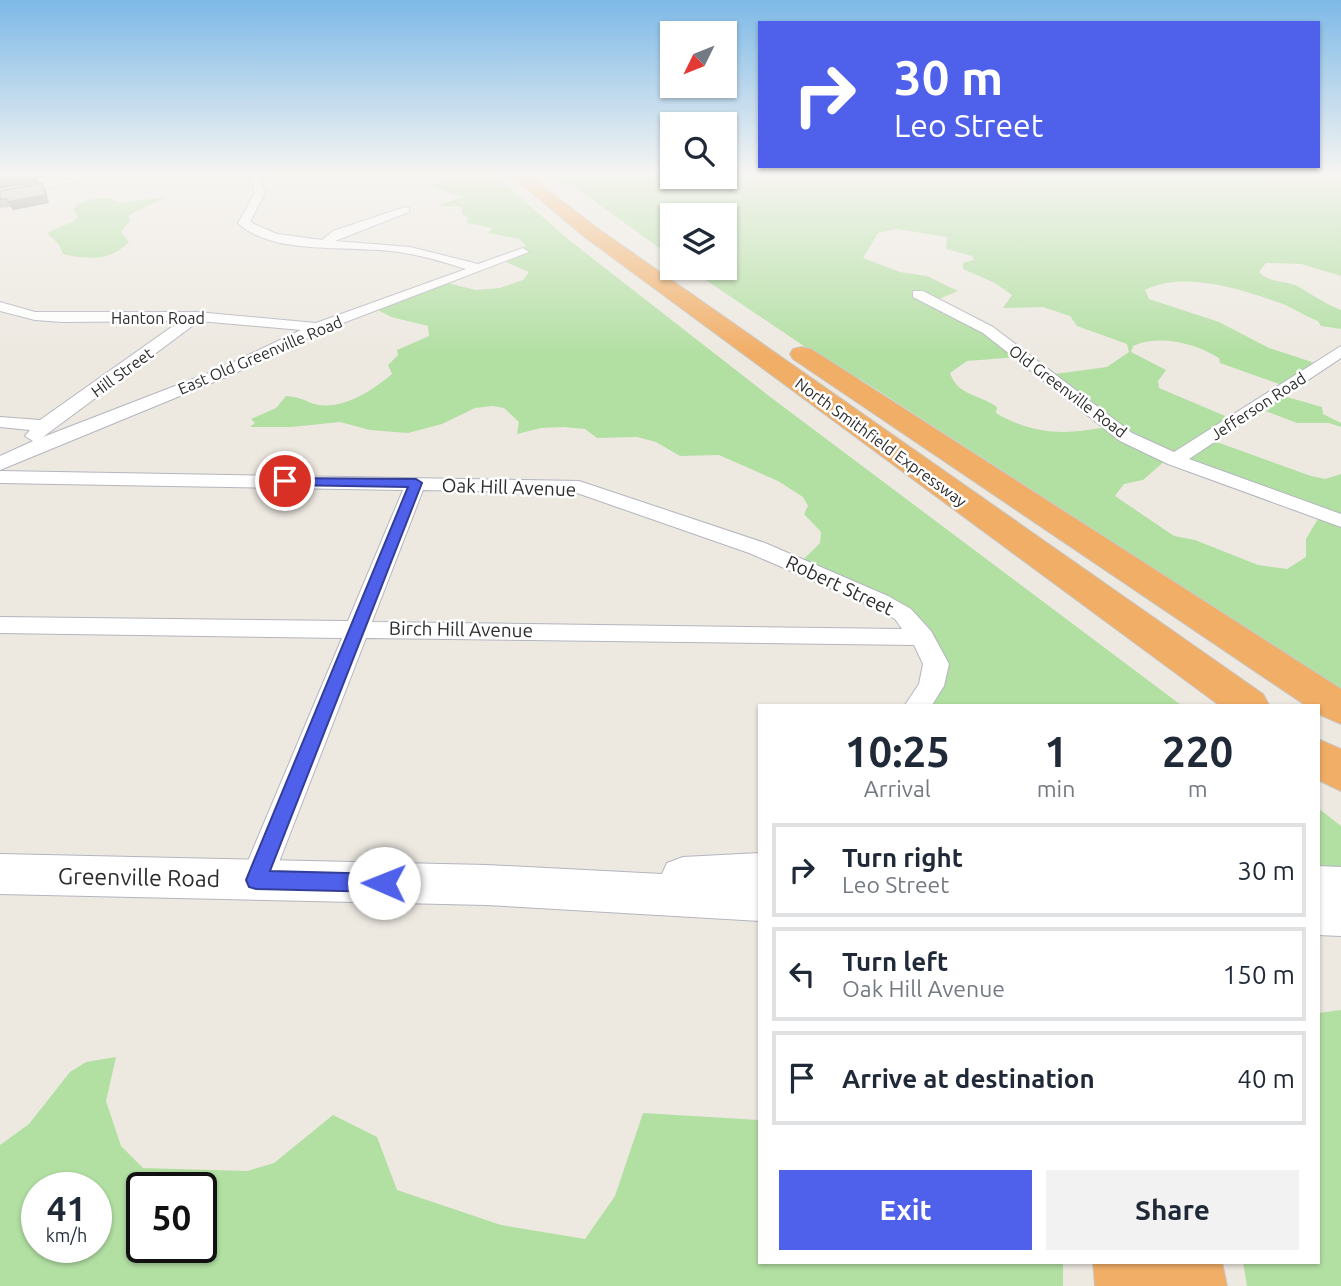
<!DOCTYPE html>
<style>
:root{--surface:#fff;--page:#f2f2f3;--text:#1f2937;--muted:#747a83;--line:#e0e1e3;--accent:#4f60eb}
body{margin:0;font-family:Ubuntu,sans-serif;background:var(--page);color:var(--text);height:100vh;display:flex;flex-direction:column;font-size:26px;white-space:nowrap}
*{box-sizing:border-box;margin:0}
p{font-size:23px;color:var(--muted)}
.icon{flex:none;width:38px;height:38px;fill:none;stroke:currentColor;stroke-width:2;stroke-linecap:round;stroke-linejoin:round}
.map{position:relative;flex:1;overflow:hidden}
.sheet{position:absolute;left:758px;top:704px;width:562px;height:560px;display:flex;flex-direction:column;background:var(--surface);border-radius:0px;box-shadow:0 2px 5px #0004}
.sheet>*{flex:none}
.top-card{position:absolute;left:758px;top:21px;width:562px;height:147px;border-radius:0px;box-shadow:0 2px 5px #0004;background:#4f60eb;color:#fff;overflow:hidden}
.needle{width:46px;rotate:227deg}
.fabs{position:absolute;left:660px;top:21px;display:grid;gap:14px}
.fabs a{display:grid;place-items:center;width:77px;height:77px;border-radius:0px;background:var(--surface);box-shadow:0 2px 5px #0004;font-size:35px}
.speed{position:absolute;left:21px;top:1172px;display:flex;gap:14px;font-size:35px;font-weight:700;text-align:center}
.speed>*{display:grid;place-content:center;width:91px;height:91px;border-radius:50%;background:var(--surface);box-shadow:0 2px 5px #0004;line-height:1}
.speed small{font-size:18px;font-weight:400}
.speed .limit{border:4px solid #111;border-radius:10px;background:#fff;color:#111}
.pin{position:absolute;display:grid;place-items:center;width:60px;height:60px;color:#fff;margin:-30px;border:4px solid #fff;border-radius:50%;box-shadow:0 2px 7px #0007}
.me{position:absolute;width:77px;margin:-38px;rotate:271deg;stroke-linejoin:round;filter:drop-shadow(0 0 5px #0008)}
.turn{display:flex;align-items:center;gap:24px;height:147px;padding:0 21px;font-size:32px}
.turn .icon{width:91px;height:91px;stroke-width:2.5}
.turn b{display:block;font-size:49px;line-height:60px}
.eta{display:flex;justify-content:space-evenly;align-items:center;height:119px;text-align:center}
.eta b{font-size:42px;font-weight:700;line-height:49px}
.action{display:flex;gap:14px;margin-top:auto;padding:14px 21px}
.action a{flex:1;height:80px;border-radius:0px;background:var(--accent);color:#fff;font-size:28px;font-weight:700;line-height:80px;text-align:center}
.action a+a{background:var(--page);color:var(--text)}
ul{padding:0;list-style:none}
li{display:flex;align-items:center;gap:21px;height:94px;margin:0 14px 10px;padding:0 7px;border:4px solid var(--line);border-radius:0px}
li div{flex:1}
li b{display:block;font-size:26px}
li em{font-style:normal}
.map>svg:first-child{display:block}
.green{fill:#b2dfa2;fill-rule:evenodd}
.lines{fill:none;stroke-linecap:round;stroke-linejoin:round}
.minor-casing{stroke:#b4b5bf;stroke-width:2}
.secondary-casing{stroke:#b4b5bf;stroke-width:2}
.motorway-casing{stroke:#c8c8c8;stroke-width:2}
.minor{fill:#fff;fill-rule:evenodd}
.secondary{fill:#fff;fill-rule:evenodd}
.motorway{fill:#f1ae67;fill-rule:evenodd}
.wall{fill:#ada9a5}
.shaded-wall{fill:#8d8a86}
.building{fill:#c9c5c0;stroke:#8d8a86;stroke-width:2}
.route{fill:#4f60eb;stroke:#333e99;stroke-width:2}
.labels{text-anchor:middle;dominant-baseline:central;stroke-width:5;stroke-linejoin:round;paint-order:stroke}
.far-street-label{font-size:16px;fill:#2d2d2d;stroke:#fff}
.street-label{font-size:19px;fill:#2d2d2d;stroke:#fff}
.near-street-label{font-size:23px;fill:#2d2d2d;stroke:#fff}
</style>
<div class="map">
<svg width="1341" height="1286" viewBox="0 0 1341 1286">
<rect width="100%" height="100%" fill="#ede9e1"/>
<g class="green">
<path d="M440,175H495L569,240L769,396L1181,705H917L933,669L910,625L798,565L820,543L821,532L804,514L808,506L803,497L778,481L719,455L680,456L656,442L637,437L597,438L585,429L564,427L541,428L517,434L519,422L504,408L493,406L475,408L442,424L408,433L370,430L340,422L291,427H250L255,423L251,419L276,408L286,396C297,397 302,399 311,403C339,413 372,391 392,374L388,365L398,355L397,350L429,336L428,326L391,317L372,307L443,282L476,290L500,288L523,280L529,272L501,260L523,252L525,245L519,239L488,233L493,228L466,223L468,217L462,214V207L437,206L461,197L431,186L441,182Z"/>
<path d="M550,175H1341V276L1301,264L1266,263L1259,272C1271,285 1288,279 1301,288C1314,296 1326,304 1341,310V329L1321,326L1318,321C1305,316 1295,309 1283,304C1243,290 1185,270 1145,290L1149,299L1219,322L1269,348L1321,365L1290,388L1220,363L1219,358C1196,343 1158,334 1133,346L1131,352L1166,370L1158,381L1159,388L1237,421L1214,441L1311,476L1325,479L1341,474V689L860,379L838,369L688,268H724V215H672V257L572,185H564ZM896,229L947,237L946,249L972,256L974,260L963,263V269L995,283L1012,295L1003,308L1043,307L1070,316L1077,326L1127,344L1129,352L1107,367L1047,375L1106,427C1066,435 1033,435 996,413L997,407C979,394 958,396 950,373L967,361L1019,357L934,301L958,291L927,276L900,272L863,258L878,233ZM1167,459L1259,498L1319,517L1306,539V557L1287,569L1258,565L1195,540L1174,536L1115,496L1124,484L1143,480Z"/>
<path d="M166,197L129,215L130,221L121,232L129,242C111,261 87,260 63,254L59,245L47,233L74,221L78,217L73,210L76,205L92,199L109,198L120,203Z"/>
<polygon points="1280,395 1322,407 1323,414 1341,423 1341,427 1329,423 1297,423 1260,409"/>
<polygon points="1318,808 1341,826 1341,872 1318,873"/>
<polygon points="1341,1010 1341,1286 1247,1286 1243,1262 1318,1262 1318,1013"/>
<path d="M116,1057L106,1101L121,1146L143,1168L247,1171L274,1163L333,1115L377,1137L397,1190L501,1225L585,1239L615,1196L643,1113L759,1120L760,1262H1063V1286H0V1145L29,1124L70,1072L86,1062ZM96,1188V1248H37V1188ZM201,1188V1248H142V1188Z"/>
</g>
<g class="lines">
<defs>
<g id="minor">
<polygon points="87,175 107,175 0,198 0,192"/>
<path d="M249,175H259L265,193L250,222L277,234L322,240L333,231L405,207L409,208V212L335,241L410,247L478,264L523,248L529,252L322,331L231,375L0,470V456L33,441L25,436L30,430L0,427V417L40,420L180,321L63,322L35,320L0,311V302L35,312H197L316,323L466,269C441,261 417,254 391,251C348,246 271,255 238,223L255,193ZM199,321L301,330L219,369L43,437Z"/>
<polygon points="913,291 923,291 993,327 1132,433 1174,452 1341,346 1341,358 1189,459 1341,514 1341,527 1168,464 1120,441 983,333 913,297"/>
<path d="M0,471L579,481L765,543L888,596L911,609L931,631L949,664L944,686L932,705H905L919,684L923,664L914,645L366,638L272,880L267,890L256,894L245,890L240,880L342,638L0,633V617L348,621L403,490L0,483ZM423,490L577,493L749,553L872,606L895,619L902,629L372,622Z"/>
</g>
<g id="secondary">
<polygon points="760,853 760,921 487,905 0,894 0,854 487,865 662,874 667,863 683,857"/>
<polygon points="1318,866 1341,867 1341,936 1318,935"/>
</g>
<g id="motorway">
<polygon points="510,175 528,175 600,230 1263,694 1269,705 1219,705 586,238"/>
<polygon points="802,347 811,349 1341,689 1341,724 1318,714 1318,705 1305,705 793,359 790,354 793,349"/>
<polygon points="1318,739 1341,749 1341,791 1318,780"/>
<polygon points="1093,1262 1222,1262 1227,1286 1095,1286"/>
</g>
</defs>
<use href="#minor" class="minor-casing"/>
<use href="#secondary" class="secondary-casing"/>
<use href="#motorway" class="motorway-casing"/>
<use href="#minor" class="minor"/>
<use href="#secondary" class="secondary"/>
<use href="#motorway" class="motorway"/>
</g>
<polygon class="wall" points="42,183 49,203 13,210 11,207 0,208 0,191"/>
<g class="shaded-wall">
<polygon points="29,175 36,175 39,182 0,189 0,181"/>
<polygon points="42,183 49,203 13,210 8,202"/>
</g>
<g class="building">
<polygon points="0,175 29,175 0,181"/>
<polygon points="42,183 46,195 8,202 7,199 0,199 0,191"/>
</g>
<linearGradient id="sky" x2="0" y2="1"><stop stop-color="#7db9e7"/><stop offset="0.49" stop-color="#f7f5f2"/><stop offset="1" stop-color="#f7f5f2" stop-opacity="0"/></linearGradient>
<rect width="1341" height="355" fill="url(#sky)"/>
<polygon class="route" points="280,478 416,479 422,483 270,871 384,874 392,877 395,883 392,890 384,892 256,889 249,887 246,880 408,487 285,485 279,481"/>
<g class="labels">
<g class="far-street-label">
<text x="158" y="318">Hanton Road</text>
<text transform="translate(260 355) rotate(-23)">East Old Greenville Road</text>
<text transform="translate(122 372) rotate(-36)">Hill Street</text>
<text transform="translate(1068 391) rotate(37)">Old Greenville Road</text>
<text transform="translate(1258 406) rotate(-33)">Jefferson Road</text>
<text transform="translate(881 442) rotate(36)">North Smithfield Expressway</text>
</g>
<g class="street-label">
<text transform="translate(509 487) rotate(2)">Oak Hill Avenue</text>
<text transform="translate(840 585) rotate(25)">Robert Street</text>
<text transform="translate(461 629) rotate(1)">Birch Hill Avenue</text>
</g>
<g class="near-street-label">
<text transform="translate(139 877) rotate(1)">Greenville Road</text>
</g>
</g>
</svg>
<div class="fabs">
<a><svg class="needle" viewBox="-14 -14 28 28"><path d="M0-13l5 13h-10z" fill="#e53935"/><path d="M0 13l5-13h-10z" fill="#747a83"/></svg></a>
<a><svg class="icon" aria-label="search" viewBox="0 0 24 24"><circle cx="10" cy="10" r="6"/><path d="M15 15l6 6"/></svg></a>
<a><svg class="icon" aria-label="layers" viewBox="0 0 24 24"><path d="M12 4l9 5-9 5-9-5zM3 14l9 5 9-5"/></svg></a>
</div>
<div class="speed"><div>41<small>km/h</small></div><div class="limit">50</div></div>
<div class="pin" style="left:285px;top:481px;background:#d93025"><svg class="icon" aria-label="arrive" viewBox="0 0 24 24"><path d="M6 21V4h12l-3 4 3 4H6"/></svg></div>
<svg class="me" style="left:384px;top:883px" viewBox="-20 -20 40 40"><circle r="19" fill="#fff"/><path d="M0-13L10 11 0 6-10 11z" fill="#4f60eb"/></svg>
<div class="top-card">
<div class="turn"><svg class="icon" aria-label="right" viewBox="0 0 24 24"><path d="M7 20v-9h11M14 6l5 5-5 5"/></svg><div><b>30 m</b>Leo Street</div></div>
</div>
<section class="sheet">
<div class="eta">
<div><b>10:25</b><p>Arrival</p></div>
<div><b>1</b><p>min</p></div>
<div><b>220</b><p>m</p></div>
</div>
<ul>
<li><svg class="icon" aria-label="right" viewBox="0 0 24 24"><path d="M7 20v-9h11M14 6l5 5-5 5"/></svg><div><b>Turn right</b><p>Leo Street</p></div><em>30 m</em></li>
<li><svg class="icon" aria-label="left" viewBox="0 0 24 24"><path d="M17 20v-9H6M10 6l-5 5 5 5"/></svg><div><b>Turn left</b><p>Oak Hill Avenue</p></div><em>150 m</em></li>
<li><svg class="icon" aria-label="arrive" viewBox="0 0 24 24"><path d="M6 21V4h12l-3 4 3 4H6"/></svg><div><b>Arrive at destination</b></div><em>40 m</em></li>
</ul>
<div class="action"><a>Exit</a><a>Share</a></div>
</section>
</div>
